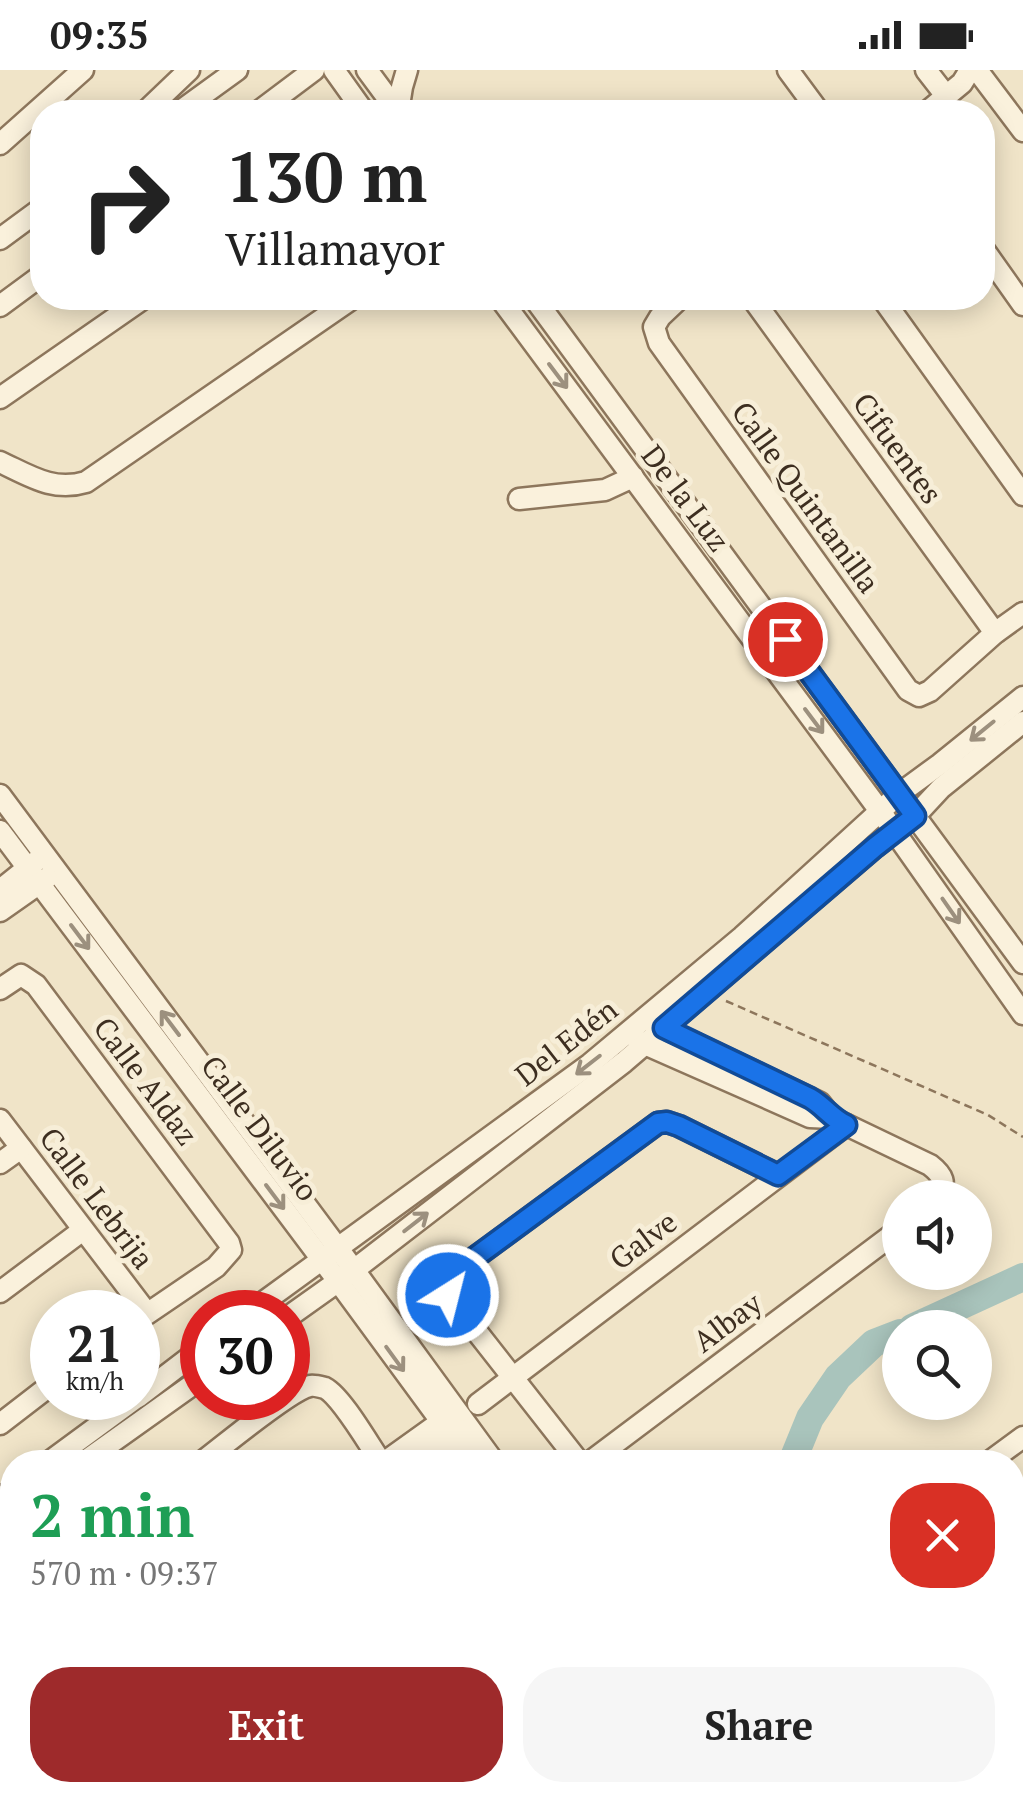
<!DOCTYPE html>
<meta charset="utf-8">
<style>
:root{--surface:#fff;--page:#f6f6f6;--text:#222;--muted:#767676;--accent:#9e2a2b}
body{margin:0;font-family:"PT Serif",serif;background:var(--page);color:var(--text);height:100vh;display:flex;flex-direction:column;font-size:38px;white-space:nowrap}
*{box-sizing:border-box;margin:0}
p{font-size:32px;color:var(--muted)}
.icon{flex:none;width:55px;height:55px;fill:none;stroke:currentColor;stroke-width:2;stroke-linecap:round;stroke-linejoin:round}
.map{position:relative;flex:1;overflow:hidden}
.sheet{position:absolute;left:0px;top:1380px;width:1025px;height:352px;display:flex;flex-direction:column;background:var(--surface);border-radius:40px 40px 0 0;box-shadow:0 5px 25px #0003}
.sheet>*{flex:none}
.guide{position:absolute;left:30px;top:30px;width:965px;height:210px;border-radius:40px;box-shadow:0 5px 25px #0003;background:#fff;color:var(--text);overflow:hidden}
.tools{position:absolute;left:882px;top:1110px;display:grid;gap:20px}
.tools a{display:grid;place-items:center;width:110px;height:110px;border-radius:50%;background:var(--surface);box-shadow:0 5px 25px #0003;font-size:50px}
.speed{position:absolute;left:30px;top:1220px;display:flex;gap:20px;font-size:50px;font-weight:700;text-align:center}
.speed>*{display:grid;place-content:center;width:130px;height:130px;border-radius:50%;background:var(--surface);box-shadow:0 5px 25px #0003;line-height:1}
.speed small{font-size:25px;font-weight:400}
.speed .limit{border:15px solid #d22;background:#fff;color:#111}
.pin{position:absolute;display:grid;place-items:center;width:85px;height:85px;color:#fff;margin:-42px;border:5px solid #fff;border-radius:50%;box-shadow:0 2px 10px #0007}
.me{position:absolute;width:110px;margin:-55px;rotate:36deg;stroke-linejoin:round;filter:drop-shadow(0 0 8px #0008)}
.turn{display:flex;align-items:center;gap:35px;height:210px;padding:0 30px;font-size:45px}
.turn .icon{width:130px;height:130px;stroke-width:2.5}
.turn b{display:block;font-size:70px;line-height:85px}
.round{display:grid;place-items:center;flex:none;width:105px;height:105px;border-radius:40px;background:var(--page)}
.summary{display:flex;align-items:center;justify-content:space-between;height:170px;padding:0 30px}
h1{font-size:60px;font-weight:600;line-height:75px;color:#1e9e55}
.button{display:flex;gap:20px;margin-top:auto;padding:20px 30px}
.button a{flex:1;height:115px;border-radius:40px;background:var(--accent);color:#fff;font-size:40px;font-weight:600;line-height:115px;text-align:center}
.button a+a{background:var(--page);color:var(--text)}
.status{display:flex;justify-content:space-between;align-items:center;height:70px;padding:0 50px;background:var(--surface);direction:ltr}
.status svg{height:28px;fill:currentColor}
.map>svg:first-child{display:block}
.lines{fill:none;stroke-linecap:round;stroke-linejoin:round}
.river{stroke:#a9c4bc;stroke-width:28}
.minor-casing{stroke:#8d765c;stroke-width:25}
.path{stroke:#8d765c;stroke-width:2.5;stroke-dasharray:8 5;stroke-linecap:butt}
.minor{stroke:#faf1dc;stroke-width:20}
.oneway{stroke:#9c907e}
.route-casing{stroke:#114b97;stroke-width:25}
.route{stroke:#1a73e8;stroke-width:18}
.labels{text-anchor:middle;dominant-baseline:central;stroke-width:10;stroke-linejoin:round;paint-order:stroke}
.street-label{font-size:30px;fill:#3d2e20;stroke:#f7eed8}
</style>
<div class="status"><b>09:35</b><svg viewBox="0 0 49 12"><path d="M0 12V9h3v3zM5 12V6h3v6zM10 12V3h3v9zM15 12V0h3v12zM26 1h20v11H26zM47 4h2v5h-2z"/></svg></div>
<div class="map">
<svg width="1023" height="1732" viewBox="0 0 1023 1732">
<rect width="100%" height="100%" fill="#f0e4c8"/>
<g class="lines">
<g class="river">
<polyline points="912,1258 1023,1207"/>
<polyline points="792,1392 810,1348 838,1307 874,1273 900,1263"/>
<polyline points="758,1724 758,1720"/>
</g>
<defs>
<g id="minor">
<polyline points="334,0 364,42"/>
<polyline points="367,0 398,42"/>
<polyline points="788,0 819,42"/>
<polyline points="926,0 947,27"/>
<polyline points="977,0 1023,61"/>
<polyline points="145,42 189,0"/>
<polyline points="179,42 237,0"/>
<polyline points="258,42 314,0"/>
<polyline points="398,42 402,17 407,0"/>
<polyline points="927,42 962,13 970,0"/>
<polyline points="0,74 83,0"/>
<polyline points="0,169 42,138"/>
<polyline points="982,177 1023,235"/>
<polyline points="500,228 880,741 1023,944"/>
<polyline points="534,228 1023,893"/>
<polyline points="680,228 660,247 654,257 659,273 908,620 919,626 930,621 995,563 1023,543"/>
<polyline points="752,228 995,563"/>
<polyline points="882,228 1023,425"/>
<polyline points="0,236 42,205"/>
<polyline points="0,328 144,228"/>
<path d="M0,392C30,406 53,422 86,412L353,228"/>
<polyline points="519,429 605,420 633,407"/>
<polyline points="0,725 354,1200 494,1392"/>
<polyline points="0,761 338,1211 471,1392"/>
<polyline points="0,820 35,792"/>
<polyline points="0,841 47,808"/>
<polyline points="0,919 21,905 36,915 229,1173 231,1180 216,1197 138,1250"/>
<polyline points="654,954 810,1028 820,1033 832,1048"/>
<path d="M638,971L810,1047L832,1048L930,1095C943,1105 947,1113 938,1128"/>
<polyline points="0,1050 147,1243"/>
<polyline points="0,1093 21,1078"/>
<polyline points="0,1222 83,1160"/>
<polyline points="250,1242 590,994 742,867 899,724 940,694 1023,627"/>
<polyline points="288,1247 354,1200 624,992 875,777 915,746 941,718 1023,652"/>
<polyline points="138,1327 202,1278"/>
<polyline points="478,1334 846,1055"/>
<polyline points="0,1354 52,1314"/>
<polyline points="49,1392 136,1328"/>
<polyline points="84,1392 202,1308"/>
<path d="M202,1392C222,1377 290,1320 310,1316C314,1315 321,1317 325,1318C342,1327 369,1375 381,1392"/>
<polyline points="385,1392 452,1344"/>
<polyline points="416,1392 461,1360"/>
<polyline points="579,1392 448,1225 447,1215 451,1205 658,1053 667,1052 679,1056 778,1105"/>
<polyline points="590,1392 900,1159"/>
<polyline points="989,1392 1023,1367"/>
<polyline points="0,1429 12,1420"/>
<polyline points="0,1453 12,1444"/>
<polyline points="1012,1469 1023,1484"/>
<polyline points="0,1542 12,1533"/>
<polyline points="1012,1647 1023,1662"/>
<polyline points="0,1688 12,1679"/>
<polyline points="350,1720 359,1732"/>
<polyline points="612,1720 621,1732"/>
<polyline points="712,1720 721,1732"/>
<polyline points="735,1720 744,1732"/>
<polyline points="935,1720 944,1732"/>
<polyline points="136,1732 152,1720"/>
<polyline points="317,1732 333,1720"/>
<polyline points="490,1732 506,1720"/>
</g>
</defs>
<use href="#minor" class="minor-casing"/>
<polyline class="path" points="726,931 988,1045 1023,1067"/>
<use href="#minor" class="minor"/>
</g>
<defs><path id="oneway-shaft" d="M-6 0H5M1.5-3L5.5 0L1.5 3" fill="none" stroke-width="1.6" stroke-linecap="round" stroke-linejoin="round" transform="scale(2.5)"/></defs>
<g class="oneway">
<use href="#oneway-shaft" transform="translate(558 306) rotate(53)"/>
<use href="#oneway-shaft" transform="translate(814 651) rotate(53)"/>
<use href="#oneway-shaft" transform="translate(982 661) rotate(141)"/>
<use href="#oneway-shaft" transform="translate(951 841) rotate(55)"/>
<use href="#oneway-shaft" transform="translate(80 867) rotate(53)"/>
<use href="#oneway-shaft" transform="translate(170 953) rotate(-127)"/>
<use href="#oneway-shaft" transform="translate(588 995) rotate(142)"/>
<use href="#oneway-shaft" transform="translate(275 1127) rotate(53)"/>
<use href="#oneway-shaft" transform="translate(416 1152) rotate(-38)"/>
<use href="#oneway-shaft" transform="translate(395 1289) rotate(54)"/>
</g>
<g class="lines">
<defs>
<path id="route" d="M448,1225L447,1215L451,1205L658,1053L667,1052L679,1056L778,1105L846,1055C831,1048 824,1036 810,1028L664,958L875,777L915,746L785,569"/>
</defs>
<use href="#route" class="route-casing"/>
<use href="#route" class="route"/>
</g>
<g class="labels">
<g class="street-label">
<text transform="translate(898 378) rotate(54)">Cifuentes</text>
<text transform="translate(806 427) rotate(54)">Calle Quintanilla</text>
<text transform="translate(686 428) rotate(53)">De la Luz</text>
<text transform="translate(566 972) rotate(-38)">Del Edén</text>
<text transform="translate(146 1011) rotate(53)">Calle Aldaz</text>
<text transform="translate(260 1058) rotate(53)">Calle Diluvio</text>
<text transform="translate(97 1128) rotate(53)">Calle Lebrija</text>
<text transform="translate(643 1170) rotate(-37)">Galve</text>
<text transform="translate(727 1252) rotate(-37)">Albay</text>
</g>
</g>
</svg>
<div class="tools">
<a><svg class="icon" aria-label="sound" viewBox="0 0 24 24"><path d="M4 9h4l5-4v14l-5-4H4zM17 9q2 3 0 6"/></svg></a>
<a><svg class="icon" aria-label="search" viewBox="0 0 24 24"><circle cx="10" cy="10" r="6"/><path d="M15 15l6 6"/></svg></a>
</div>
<div class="speed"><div>21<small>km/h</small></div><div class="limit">30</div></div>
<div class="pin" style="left:785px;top:569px;background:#d93025"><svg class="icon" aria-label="arrive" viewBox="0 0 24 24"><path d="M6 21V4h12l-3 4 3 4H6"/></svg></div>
<svg class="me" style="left:448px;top:1225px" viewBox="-20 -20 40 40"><circle r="17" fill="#1a73e8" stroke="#fff" stroke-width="3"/><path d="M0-11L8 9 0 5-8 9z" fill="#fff"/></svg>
<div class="guide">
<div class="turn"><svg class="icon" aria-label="right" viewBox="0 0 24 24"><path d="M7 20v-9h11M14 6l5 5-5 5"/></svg><div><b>130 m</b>Villamayor</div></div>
</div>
<section class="sheet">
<div class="summary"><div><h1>2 min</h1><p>570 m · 09:37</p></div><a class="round" style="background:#d93025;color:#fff"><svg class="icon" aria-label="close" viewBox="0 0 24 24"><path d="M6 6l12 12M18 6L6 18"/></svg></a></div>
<div class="button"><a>Exit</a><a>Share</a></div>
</section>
</div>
